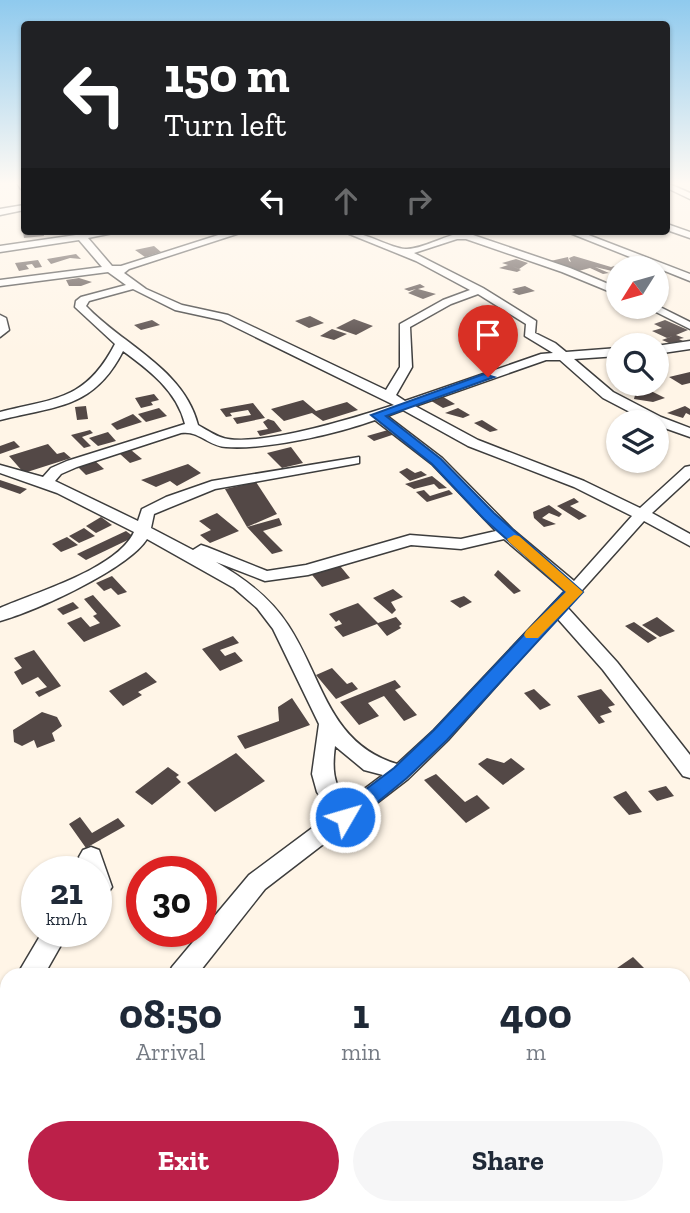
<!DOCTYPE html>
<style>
:root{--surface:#fff;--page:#f6f6f7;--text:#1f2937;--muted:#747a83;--accent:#bc2049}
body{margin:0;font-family:"Zilla Slab",serif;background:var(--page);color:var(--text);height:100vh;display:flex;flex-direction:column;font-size:26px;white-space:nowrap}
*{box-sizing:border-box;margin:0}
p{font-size:23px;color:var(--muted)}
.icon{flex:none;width:38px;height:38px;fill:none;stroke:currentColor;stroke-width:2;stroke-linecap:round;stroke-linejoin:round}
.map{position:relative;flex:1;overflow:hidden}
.drawer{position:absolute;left:0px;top:968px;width:691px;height:247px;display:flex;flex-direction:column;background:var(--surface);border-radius:21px 21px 0 0;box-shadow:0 2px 5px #0004}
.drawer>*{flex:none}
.guide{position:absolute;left:21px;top:21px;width:649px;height:214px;border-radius:7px;box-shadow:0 2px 5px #0004;background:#202124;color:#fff;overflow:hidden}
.needle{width:46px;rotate:233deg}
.fabs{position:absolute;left:606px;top:256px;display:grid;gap:14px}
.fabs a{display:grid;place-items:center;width:63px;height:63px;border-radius:50%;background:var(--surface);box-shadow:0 2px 5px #0004;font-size:35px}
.speed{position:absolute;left:21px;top:856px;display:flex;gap:14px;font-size:35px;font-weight:700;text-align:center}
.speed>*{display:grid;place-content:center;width:91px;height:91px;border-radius:50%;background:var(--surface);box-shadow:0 2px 5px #0004;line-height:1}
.speed small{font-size:18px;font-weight:400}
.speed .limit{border:10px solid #d22;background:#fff;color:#111}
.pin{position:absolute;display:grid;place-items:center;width:60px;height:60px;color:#fff;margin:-72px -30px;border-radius:50% 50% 50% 0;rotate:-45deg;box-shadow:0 0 7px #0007}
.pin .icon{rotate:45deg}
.me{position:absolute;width:77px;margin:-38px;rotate:52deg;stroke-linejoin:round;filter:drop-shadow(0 0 5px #0008)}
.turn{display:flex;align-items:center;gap:24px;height:147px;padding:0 28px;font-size:32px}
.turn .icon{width:91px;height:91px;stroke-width:2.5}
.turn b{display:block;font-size:49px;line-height:60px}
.lanes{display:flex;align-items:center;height:66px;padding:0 28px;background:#0003;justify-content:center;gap:35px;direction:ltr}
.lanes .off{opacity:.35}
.eta{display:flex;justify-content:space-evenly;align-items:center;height:119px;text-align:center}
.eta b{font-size:42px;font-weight:700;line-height:49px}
.primary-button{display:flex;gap:14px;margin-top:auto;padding:14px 28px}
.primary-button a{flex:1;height:80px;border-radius:42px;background:var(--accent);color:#fff;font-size:28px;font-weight:700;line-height:80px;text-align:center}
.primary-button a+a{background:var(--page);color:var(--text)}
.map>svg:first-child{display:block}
.building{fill:#534846}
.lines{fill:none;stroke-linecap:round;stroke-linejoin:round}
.minor-casing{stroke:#3d3d3d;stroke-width:3}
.minor{fill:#fff;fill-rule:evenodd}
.route{fill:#1a73e8;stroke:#114b97;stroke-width:2}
.slow{fill:#f59e0b}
</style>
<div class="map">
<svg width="690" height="1213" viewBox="0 0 690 1213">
<rect width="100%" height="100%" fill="#fff5e7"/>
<g class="building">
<polygon points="43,231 44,236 24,238 23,232"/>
<polygon points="154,246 161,252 145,257 135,250"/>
<polygon points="76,254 81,259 70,258 51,264 47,259"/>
<polygon points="574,256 611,267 624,263 632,265 612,271 595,267 609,273 603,274 590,268 571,273 546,262 568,257 569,261 571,262 569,258"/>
<polygon points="516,259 528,263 519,269 512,266 521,270 517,272 499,268 508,265 502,263"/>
<polygon points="38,260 42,267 35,268 32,264 26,265 29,269 19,271 15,263"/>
<polygon points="79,278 92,282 81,286 69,286 66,280"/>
<polygon points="420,284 425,287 418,289 436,294 423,299 408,293 416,289 409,291 404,289"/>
<polygon points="525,286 535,291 519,295 512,292 515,291 512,289"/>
<polygon points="310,316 324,323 309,328 295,321"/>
<polygon points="354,319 373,326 356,335 336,328"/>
<polygon points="152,320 160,325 141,330 134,325"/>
<polygon points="665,320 688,330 676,335 684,338 679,339 685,342 669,343 662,340 673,336 667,338 652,331 662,328 654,324"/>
<polygon points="332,329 347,334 334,340 320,336"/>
<polygon points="690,372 690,383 682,385 669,377"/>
<polygon points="645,388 665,398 653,402 634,399 636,391"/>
<polygon points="154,394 159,400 151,402 153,405 141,408 135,398"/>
<polygon points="440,395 455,404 443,408 428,399"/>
<polygon points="303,400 316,411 347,402 358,410 323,421 312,413 284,421 271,409"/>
<polygon points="253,403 265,418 237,424 233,418 251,415 248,410 230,413 232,416 226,417 220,409"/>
<polygon points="86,406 88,419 77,420 75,407"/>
<polygon points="685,406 690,409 690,415 686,413 683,418 667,413"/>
<polygon points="159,408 167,416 146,422 138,414"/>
<polygon points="458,408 470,415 463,418 445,413"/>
<polygon points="133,414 142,422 117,430 111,424"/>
<polygon points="268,419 274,421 282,431 260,436 257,431 268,429 263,422"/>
<polygon points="482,420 498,430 490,432 474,423"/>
<polygon points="90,430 93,433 82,437 91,446 84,448 71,435"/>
<polygon points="388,430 395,434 374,441 367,436"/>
<polygon points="108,432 116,441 98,446 89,438"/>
<polygon points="14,441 20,447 0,454 0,446"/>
<polygon points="48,444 57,454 64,452 71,458 24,473 9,456"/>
<polygon points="291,447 303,463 282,468 267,453"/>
<polygon points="131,450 142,459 130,463 120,454"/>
<polygon points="93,459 104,469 86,475 75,464"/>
<polygon points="188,464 201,473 177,486 170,481 156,487 141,480"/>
<polygon points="407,468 415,473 421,471 427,475 410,481 399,472"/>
<polygon points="432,476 447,488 439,489 434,484 414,489 405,484"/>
<polygon points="0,480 27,489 20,494 0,487"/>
<polygon points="256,482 277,514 247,527 225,489"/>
<polygon points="424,490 430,496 449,490 453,494 427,502 416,492"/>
<polygon points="574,498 579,502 570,506 587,516 579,520 557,506"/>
<polygon points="549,505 562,514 559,517 549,513 542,518 556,524 544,527 534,518 533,512"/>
<polygon points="217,513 239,531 210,543 200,535 211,530 199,521"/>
<polygon points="101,517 112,525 96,533 86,526"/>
<polygon points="279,518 282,525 263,531 283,551 272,554 247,527"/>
<polygon points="84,528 95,536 79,543 69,536"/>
<polygon points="126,531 134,537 86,560 77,554"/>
<polygon points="67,537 78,545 61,552 52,544"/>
<polygon points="336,561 350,578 322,587 308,570"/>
<polygon points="498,570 521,591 514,594 494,575"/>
<polygon points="112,576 127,592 118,595 111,588 104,591 96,583"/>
<polygon points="393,589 403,597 391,602 396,610 392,614 373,598"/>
<polygon points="93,595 121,626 84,642 67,623 81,617 90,627 100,623 93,616 97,614 84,599"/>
<polygon points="464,596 472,602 460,608 450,601"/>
<polygon points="73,602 79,608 63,615 57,609"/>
<polygon points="358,603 378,623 396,617 402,624 399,626 401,628 387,636 377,624 343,637 334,627 342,624 339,620 336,622 329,614"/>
<polygon points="657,617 675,631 660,637 642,625"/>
<polygon points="634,622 657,638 648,643 625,626"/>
<polygon points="233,636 239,643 220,650 225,656 235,652 243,661 220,671 202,649"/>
<polygon points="34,650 61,686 39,697 35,692 47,687 38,677 22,685 14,672 22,668 14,658"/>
<polygon points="332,668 347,684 352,682 358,689 336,699 316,675"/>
<polygon points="146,672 157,682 138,692 142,695 123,706 109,691"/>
<polygon points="395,680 401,687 395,690 417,715 404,721 384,696 368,703 379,716 359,725 340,702"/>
<polygon points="534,689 551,705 540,710 524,693"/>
<polygon points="601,689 615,705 608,707 612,712 600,716 605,722 599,724 577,696"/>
<polygon points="292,698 310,725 245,749 237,736 279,721 278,707"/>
<polygon points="42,712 57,717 62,726 52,733 55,741 37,748 34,740 22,746 14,742 13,730"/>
<polygon points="236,753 265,781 215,812 187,783"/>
<polygon points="487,758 504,763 511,758 525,769 503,785 478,764"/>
<polygon points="168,767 179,775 176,777 181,782 152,805 135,792"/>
<polygon points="436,774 465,802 477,795 490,808 466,823 424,780"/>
<polygon points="666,786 674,796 657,801 648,791"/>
<polygon points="626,791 642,812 629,815 613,797"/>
<polygon points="80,817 92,833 118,818 125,826 86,848 69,824"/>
<polygon points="633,957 651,975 607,975"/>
<polygon points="684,1057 690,1063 690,1108 684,1102"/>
<polygon points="651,1208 665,1208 668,1210 670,1208 682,1208 687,1213 645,1213"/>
</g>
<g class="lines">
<defs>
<g id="minor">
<polygon points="17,183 24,183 24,189 21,189"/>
<polygon points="667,183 690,193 690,199 667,188"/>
<polygon points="24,205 24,210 0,215 0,209"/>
<polygon points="667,224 690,232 690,238 667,230"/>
<path d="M74,231L85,233L123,231L88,238L112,266H121L231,231H246L129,269L124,273L146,289L182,305L228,315L386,390L400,367V324L443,300L470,290L416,261L342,231C365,231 393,250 407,249C428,248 446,233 467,233L570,268L618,288V295L562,272L466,239H457L414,253L483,288L536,321L535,333L555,343L566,352L618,348V356L574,359L613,392L661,417L690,428V437L656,425V422H649L603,398L560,360H546L415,406L478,440L584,481L640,508L685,467L690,466V478L652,513L690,534V546L644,521L567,607L617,662L690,755V778L683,776L603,670L557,618L448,740L408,779L265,889L197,975H168L172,967L249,875L331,814L317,792L312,774L319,724L273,629L257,608L234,588L147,539C128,569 36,611 0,621V608C36,592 117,569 134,532L57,493L0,473V465L43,477L51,468L67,461L185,424C177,391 149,370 123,351C94,408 57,406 0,420V412C56,398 86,400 115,344L75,307L76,301L81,297L126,285L108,272L0,286V280L102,267L79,240L0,252V246L76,235ZM133,289L175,310L221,320L394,405C354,418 267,445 228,439C218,438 207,430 198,425C184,369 123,345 86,306L89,301ZM478,294L526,324L525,336L553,353L541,354L405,401L396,395L412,367L410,327L451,304ZM403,410L468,446L574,487L632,516L574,581L513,530L442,458L387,416ZM375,420L432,464L496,531L461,539L410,535L306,565L267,571L207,547L201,545L193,550L151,528L154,514L215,489L354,464L359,463V457L212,481L166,497L142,509L138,521L55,481L61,474L77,467L181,433C198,430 209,446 226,447C267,450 336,434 375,420ZM504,539L565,591L434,730L397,764C328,743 323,678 288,625C270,597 244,578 216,562L265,581L308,575L411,545L461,549ZM335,746L364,770L383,775L347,802C333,784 332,769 335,746Z"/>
<polygon points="565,231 578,231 690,274 690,281"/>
<polygon points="656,305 690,322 690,329 644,306"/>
<polygon points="0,315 6,318 9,330 0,337"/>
<polygon points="690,341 690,349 656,354 656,346"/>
<polygon points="91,847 99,850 112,887 104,898 96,901 96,872 83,872 79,857 83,850"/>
<polygon points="43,931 69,931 44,975 17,975"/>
<polygon points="7,997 7,1032 0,1035 0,1000"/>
<polygon points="7,1183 7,1208 18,1208 15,1213 0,1213 0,1186"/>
</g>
</defs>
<use href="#minor" class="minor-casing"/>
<use href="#minor" class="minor"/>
</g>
<linearGradient id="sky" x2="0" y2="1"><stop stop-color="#8fcaee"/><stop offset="0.52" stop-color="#fffaf4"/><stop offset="1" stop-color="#fffaf4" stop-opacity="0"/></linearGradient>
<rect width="690" height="353" fill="url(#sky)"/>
<polygon class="route" points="484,374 494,377 386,416 441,459 494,513 583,592 447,740 407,778 352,823 345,825 337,823 334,817 337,811 394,768 434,730 565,591 484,519 432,464 371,415"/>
<polygon class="slow" points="514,535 519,536 583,592 538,638 526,638 524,635 526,631 566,592 509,542 507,539"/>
</svg>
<div class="fabs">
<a><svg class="needle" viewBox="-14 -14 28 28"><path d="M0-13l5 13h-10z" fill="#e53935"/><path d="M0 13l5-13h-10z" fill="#747a83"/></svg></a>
<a><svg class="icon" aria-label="search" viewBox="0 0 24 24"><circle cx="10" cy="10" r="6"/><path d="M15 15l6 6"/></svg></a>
<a><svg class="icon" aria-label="layers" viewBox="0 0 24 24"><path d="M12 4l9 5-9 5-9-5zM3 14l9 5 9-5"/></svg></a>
</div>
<div class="speed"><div>21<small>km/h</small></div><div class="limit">30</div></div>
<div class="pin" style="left:488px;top:377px;background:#d93025"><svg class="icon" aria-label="arrive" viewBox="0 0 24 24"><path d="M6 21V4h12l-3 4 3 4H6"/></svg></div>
<svg class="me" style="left:345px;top:817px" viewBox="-20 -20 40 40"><circle r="17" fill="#1a73e8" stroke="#fff" stroke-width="3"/><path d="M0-11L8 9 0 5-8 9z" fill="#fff"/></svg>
<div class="guide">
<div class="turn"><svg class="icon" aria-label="left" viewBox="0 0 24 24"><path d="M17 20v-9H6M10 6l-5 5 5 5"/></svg><div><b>150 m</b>Turn left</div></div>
<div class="lanes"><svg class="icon" aria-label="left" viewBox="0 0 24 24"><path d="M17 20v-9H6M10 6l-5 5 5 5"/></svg><svg class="icon off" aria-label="ahead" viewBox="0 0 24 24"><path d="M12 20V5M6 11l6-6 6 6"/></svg><svg class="icon off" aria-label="right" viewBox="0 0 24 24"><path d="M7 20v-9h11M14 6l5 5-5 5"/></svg></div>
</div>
<section class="drawer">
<div class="eta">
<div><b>08:50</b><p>Arrival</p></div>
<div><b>1</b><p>min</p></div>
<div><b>400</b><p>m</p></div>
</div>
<div class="primary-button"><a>Exit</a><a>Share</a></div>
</section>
</div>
